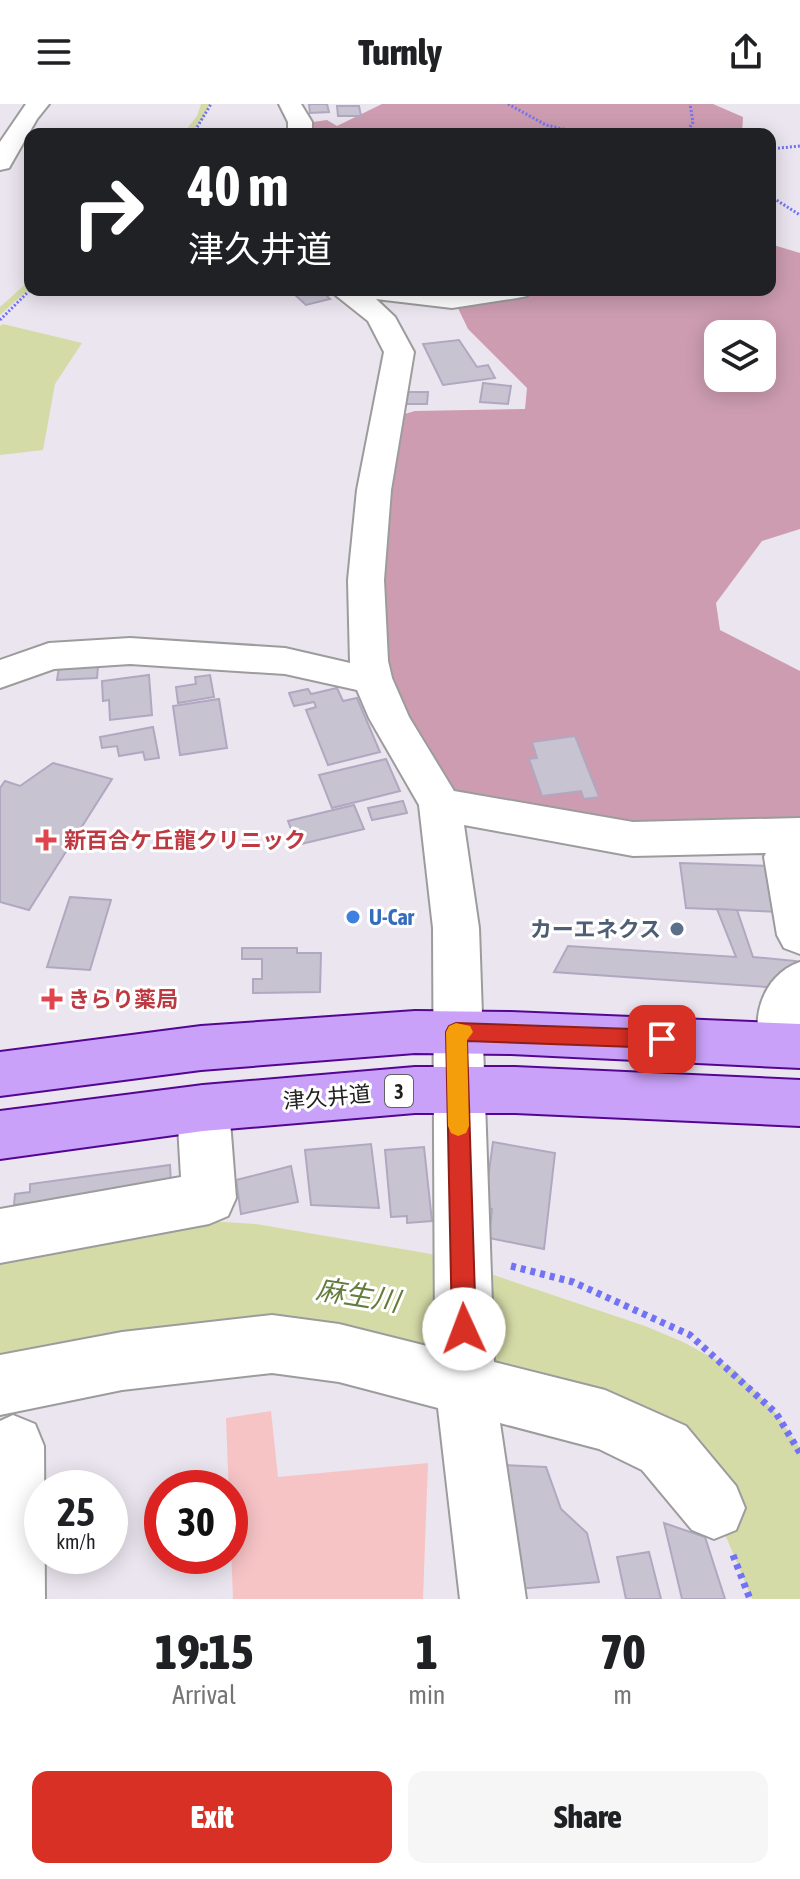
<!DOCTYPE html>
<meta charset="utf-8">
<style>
:root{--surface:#fff;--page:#f6f6f6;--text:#202124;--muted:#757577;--accent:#d93025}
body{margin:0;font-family:"Asap Condensed","Noto Sans JP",sans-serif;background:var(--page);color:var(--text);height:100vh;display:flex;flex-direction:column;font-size:30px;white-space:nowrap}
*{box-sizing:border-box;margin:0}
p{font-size:26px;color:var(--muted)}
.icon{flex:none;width:44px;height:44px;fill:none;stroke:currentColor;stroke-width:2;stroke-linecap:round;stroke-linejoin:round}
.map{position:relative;height:1495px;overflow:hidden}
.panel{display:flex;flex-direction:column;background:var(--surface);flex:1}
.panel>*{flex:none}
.top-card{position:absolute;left:24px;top:24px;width:752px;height:168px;border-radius:16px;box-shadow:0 4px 20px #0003;background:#202124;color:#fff;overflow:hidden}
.tools{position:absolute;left:704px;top:216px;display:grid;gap:16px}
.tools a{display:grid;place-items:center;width:72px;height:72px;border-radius:16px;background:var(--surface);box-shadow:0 4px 20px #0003;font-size:40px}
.speed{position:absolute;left:24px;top:1366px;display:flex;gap:16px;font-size:40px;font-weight:700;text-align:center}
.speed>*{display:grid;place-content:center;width:104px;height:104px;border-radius:50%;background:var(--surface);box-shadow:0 4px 20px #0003;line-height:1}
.speed small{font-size:20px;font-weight:400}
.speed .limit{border:12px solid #d22;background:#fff;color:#111}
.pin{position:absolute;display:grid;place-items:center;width:68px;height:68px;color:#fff;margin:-34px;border-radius:16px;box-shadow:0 4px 12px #0006}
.me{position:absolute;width:88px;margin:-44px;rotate:358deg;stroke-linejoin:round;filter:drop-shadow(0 0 6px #0008)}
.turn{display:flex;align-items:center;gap:28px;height:168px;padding:0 32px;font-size:36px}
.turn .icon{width:104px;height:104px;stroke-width:2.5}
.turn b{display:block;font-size:56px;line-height:68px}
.eta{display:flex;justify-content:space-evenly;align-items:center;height:136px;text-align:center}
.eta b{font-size:48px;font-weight:800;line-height:56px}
.cta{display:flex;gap:16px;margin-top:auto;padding:16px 32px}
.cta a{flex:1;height:92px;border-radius:16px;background:var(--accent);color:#fff;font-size:32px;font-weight:800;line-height:92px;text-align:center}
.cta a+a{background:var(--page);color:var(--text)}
header{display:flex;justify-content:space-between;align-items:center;height:104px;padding:0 32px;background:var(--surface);font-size:36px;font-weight:800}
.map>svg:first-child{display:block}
.forest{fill:#cd9cb0;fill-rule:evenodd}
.park{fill:#f7c4c6}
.water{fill:#d5dba7}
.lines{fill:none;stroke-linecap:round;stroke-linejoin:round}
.stream{fill:#d5dba7;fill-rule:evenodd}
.river{fill:#d5dba7;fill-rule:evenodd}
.building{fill:#c8c3d1;stroke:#b0a8c0;stroke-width:2}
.minor-casing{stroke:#9c9c9c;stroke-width:4}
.major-casing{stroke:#540693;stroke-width:4}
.path-far1{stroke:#7173f4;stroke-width:3;stroke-dasharray:2 2;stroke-linecap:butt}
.path{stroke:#7173f4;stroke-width:7;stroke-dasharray:5 5;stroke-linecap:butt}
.minor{fill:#fff;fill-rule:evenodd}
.major{fill:#c9a1f8;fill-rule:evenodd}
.route{fill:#d93025;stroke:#8d1f18;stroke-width:2}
.slow{fill:#f59e0b}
.health-dot{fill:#e0444e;stroke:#fff;stroke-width:3}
.shop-dot{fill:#3f7fe0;stroke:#fff;stroke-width:3}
.service-dot{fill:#5c6f8a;stroke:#fff;stroke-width:3}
.labels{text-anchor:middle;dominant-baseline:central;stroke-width:6;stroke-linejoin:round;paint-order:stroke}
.shield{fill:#fff;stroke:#626262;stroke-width:2}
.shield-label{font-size:20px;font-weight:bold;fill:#1f1f1f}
.health-label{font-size:22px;font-weight:bold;fill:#be3a42;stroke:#fff;text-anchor:start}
.shop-label{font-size:22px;font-weight:bold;fill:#366cbe;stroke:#fff;text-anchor:start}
.service-label{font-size:22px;font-weight:bold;fill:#4e5e75;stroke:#fff;text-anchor:end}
.street-label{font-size:22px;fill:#1f1f1f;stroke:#fff}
.near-water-label{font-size:28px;font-style:italic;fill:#647c3c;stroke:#fff}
</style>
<header><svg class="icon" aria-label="menu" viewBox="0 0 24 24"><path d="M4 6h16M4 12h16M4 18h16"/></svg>Turnly<svg class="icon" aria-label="share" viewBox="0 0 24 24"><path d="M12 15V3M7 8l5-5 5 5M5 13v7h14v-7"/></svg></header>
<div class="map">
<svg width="800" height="1495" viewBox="0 0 800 1495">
<rect width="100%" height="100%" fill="#ebe5ef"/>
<g class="forest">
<polygon points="382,0 713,0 743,13 742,30 307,30 306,19 327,16 337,22"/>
<path d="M770,140L800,149V425L762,437L716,499L720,526L800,567V724L623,719L610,713L545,714L461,694L427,652L388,580L378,476L394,313L415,307L525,305L527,284L468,225L457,202L506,186H770ZM718,230H762V274H718Z"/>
</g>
<polygon class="park" points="271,1307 278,1373 428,1359 423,1495 233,1495 226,1314"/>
<polygon class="water" points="3,220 82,239 55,280 43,346 0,351 0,222"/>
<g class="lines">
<g class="stream">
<polygon points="201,0 209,0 205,12 191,30 183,30 197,12"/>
<polygon points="30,176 30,184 0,211 0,203"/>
</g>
<polygon class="river" points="207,1117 256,1120 431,1150 645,1222 683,1238 735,1266 774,1307 800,1344 800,1495 752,1495 727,1435 696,1385 657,1344 617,1320 431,1254 256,1222 207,1217 160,1223 0,1254 0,1150 160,1121"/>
</g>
<g class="building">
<polygon points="309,0 327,0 329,8 310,9"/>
<polygon points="337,2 359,2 361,12 338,12"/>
<polygon points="310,186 321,186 330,195 306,201 294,190"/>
<polygon points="459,236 477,263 488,261 495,274 443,281 423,240"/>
<polygon points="483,279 511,282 508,300 480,298"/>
<polygon points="405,288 428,288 427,300 405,300"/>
<polygon points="98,562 97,574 57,576 59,564"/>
<polygon points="149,571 152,611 110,616 109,596 103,597 102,577"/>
<polygon points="210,571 214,593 178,599 176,583 196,580 195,573"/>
<polygon points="337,584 343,597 357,594 380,648 328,661 306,606 316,603 314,598 294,602 289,589 308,585 311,590"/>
<polygon points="219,595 227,644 180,651 173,602"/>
<polygon points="153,623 159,654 145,656 143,648 119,652 117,642 102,644 100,633"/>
<polygon points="575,632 599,693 584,695 581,687 542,692 529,655 537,654 532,638"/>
<polygon points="386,655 400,687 332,704 319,671"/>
<polygon points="53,659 112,675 29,806 0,798 0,684 5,677 20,682"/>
<polygon points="403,697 407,709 372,716 368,704"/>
<polygon points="354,701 364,725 297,741 288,717"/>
<polygon points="680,759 772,762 781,808 686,804"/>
<polygon points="70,793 111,796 90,866 47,863"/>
<polygon points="717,805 737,806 753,853 796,857 780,884 554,868 568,842 736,853"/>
<polygon points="242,844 297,844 297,849 321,849 320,888 253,889 253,875 262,875 262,855 242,855"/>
<polygon points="493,1038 555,1049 544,1145 489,1134 492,1105 484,1103"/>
<polygon points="371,1040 379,1104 311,1101 305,1046"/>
<polygon points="424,1043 432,1117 407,1119 407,1112 391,1113 385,1046"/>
<polygon points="170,1061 171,1080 14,1101 15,1090 30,1088 30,1080"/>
<polygon points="291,1062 298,1098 241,1110 236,1076"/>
<polygon points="504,1361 546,1363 561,1405 587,1429 599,1478 518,1485"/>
<polygon points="664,1419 705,1433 725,1495 682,1495"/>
<polygon points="649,1448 661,1495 626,1495 617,1453"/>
</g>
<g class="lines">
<defs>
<g id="minor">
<polygon points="26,0 49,0 37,15 9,64 0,66 0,38"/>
<polygon points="279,0 301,0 312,18 312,30 288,30 288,18"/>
<polygon points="329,186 531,186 527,192 517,194 452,204 376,195 395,213 414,248 391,386 384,476 388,557 392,574 409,613 454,687 633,718 800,714 800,850 784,844 777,831 764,753 766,749 633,752 464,721 479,824 494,1258 605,1286 686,1322 736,1382 745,1404 736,1426 714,1435 692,1426 642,1366 599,1345 500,1319 526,1495 460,1495 438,1304 339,1278 272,1269 122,1286 0,1311 0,1251 122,1228 272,1211 339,1220 435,1244 433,824 419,701 369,614 357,586 285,570 130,560 54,565 0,584 0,556 49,539 130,534 285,544 350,559 348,476 357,386 384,248 368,217"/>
<path d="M800,858V957L783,963L765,956C748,920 760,872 800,858Z"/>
<polygon points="203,981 221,988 229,1004 236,1094 228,1112 209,1120 0,1159 0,1105 181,1073 177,1004 185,988"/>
<polygon points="13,1311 35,1320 44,1342 45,1495 0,1495 0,1317"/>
</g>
<g id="major">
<polygon points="415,907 511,908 800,920 800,964 511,950 415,949 201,966 0,992 0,948 201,922"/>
<polygon points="415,963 515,963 800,976 800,1022 515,1009 415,1009 203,1027 0,1055 0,1007 203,981"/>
</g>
</defs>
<use href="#minor" class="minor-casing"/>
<use href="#major" class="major-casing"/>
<g class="path-far1">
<polyline points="508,0 546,21 584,30"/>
<polyline points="193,30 211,0"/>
<polyline points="686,30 693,18 690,0"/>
<polyline points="770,45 800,42"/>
<polyline points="770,92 800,111"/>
<polyline points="0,216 30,186"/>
</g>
<g class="path">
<polyline points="511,1162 573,1178 690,1231 776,1309 800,1349"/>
<polyline points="733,1451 750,1495"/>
</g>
<use href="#minor" class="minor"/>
<use href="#major" class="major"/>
</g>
<polygon class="route" points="456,919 662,926 669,929 672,935 669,941 662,944 467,937 476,1225 473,1233 464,1237 456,1233 452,1225 446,928 449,922"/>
<polygon class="slow" points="456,919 470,922 473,928 467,936 469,1022 466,1029 458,1032 451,1029 448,1022 446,928 449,922"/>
<g class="health-dot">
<path d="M42 724h8v8h8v8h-8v8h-8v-8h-8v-8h8z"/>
<path d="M48 883h8v8h8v8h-8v8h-8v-8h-8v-8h8z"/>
</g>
<circle class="shop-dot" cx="353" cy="813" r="8"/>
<circle class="service-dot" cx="677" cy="825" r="8"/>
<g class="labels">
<rect class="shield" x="385" y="971" width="28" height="32" rx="6"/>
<g class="shield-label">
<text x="399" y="987">3</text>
</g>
<g class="health-label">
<text x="64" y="736">新百合ケ丘龍クリニック</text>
<text x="68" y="895">きらり薬局</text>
</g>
<g class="shop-label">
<text x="369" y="813">U-Car</text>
</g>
<g class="service-label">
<text x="661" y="825">カーエネクス</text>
</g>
<g class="street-label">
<text transform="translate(327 993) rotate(-5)">津久井道</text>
</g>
<g class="near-water-label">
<text transform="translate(358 1191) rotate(9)">麻生川</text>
</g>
</g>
</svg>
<div class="tools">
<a><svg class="icon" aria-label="layers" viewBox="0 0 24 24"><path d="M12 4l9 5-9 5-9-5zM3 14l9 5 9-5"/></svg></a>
</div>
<div class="speed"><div>25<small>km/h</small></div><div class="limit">30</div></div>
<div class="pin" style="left:662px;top:935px;background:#d93025"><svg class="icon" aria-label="arrive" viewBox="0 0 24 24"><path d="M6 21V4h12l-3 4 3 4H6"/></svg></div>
<svg class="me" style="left:464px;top:1225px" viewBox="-20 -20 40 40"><circle r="19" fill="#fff"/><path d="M0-13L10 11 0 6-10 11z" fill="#d93025"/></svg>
<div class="top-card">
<div class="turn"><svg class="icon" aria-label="right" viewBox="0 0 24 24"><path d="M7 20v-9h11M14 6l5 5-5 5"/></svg><div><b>40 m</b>津久井道</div></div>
</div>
</div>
<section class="panel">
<div class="eta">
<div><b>19:15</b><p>Arrival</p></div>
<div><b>1</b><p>min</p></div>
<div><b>70</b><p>m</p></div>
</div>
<div class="cta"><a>Exit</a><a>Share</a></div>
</section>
